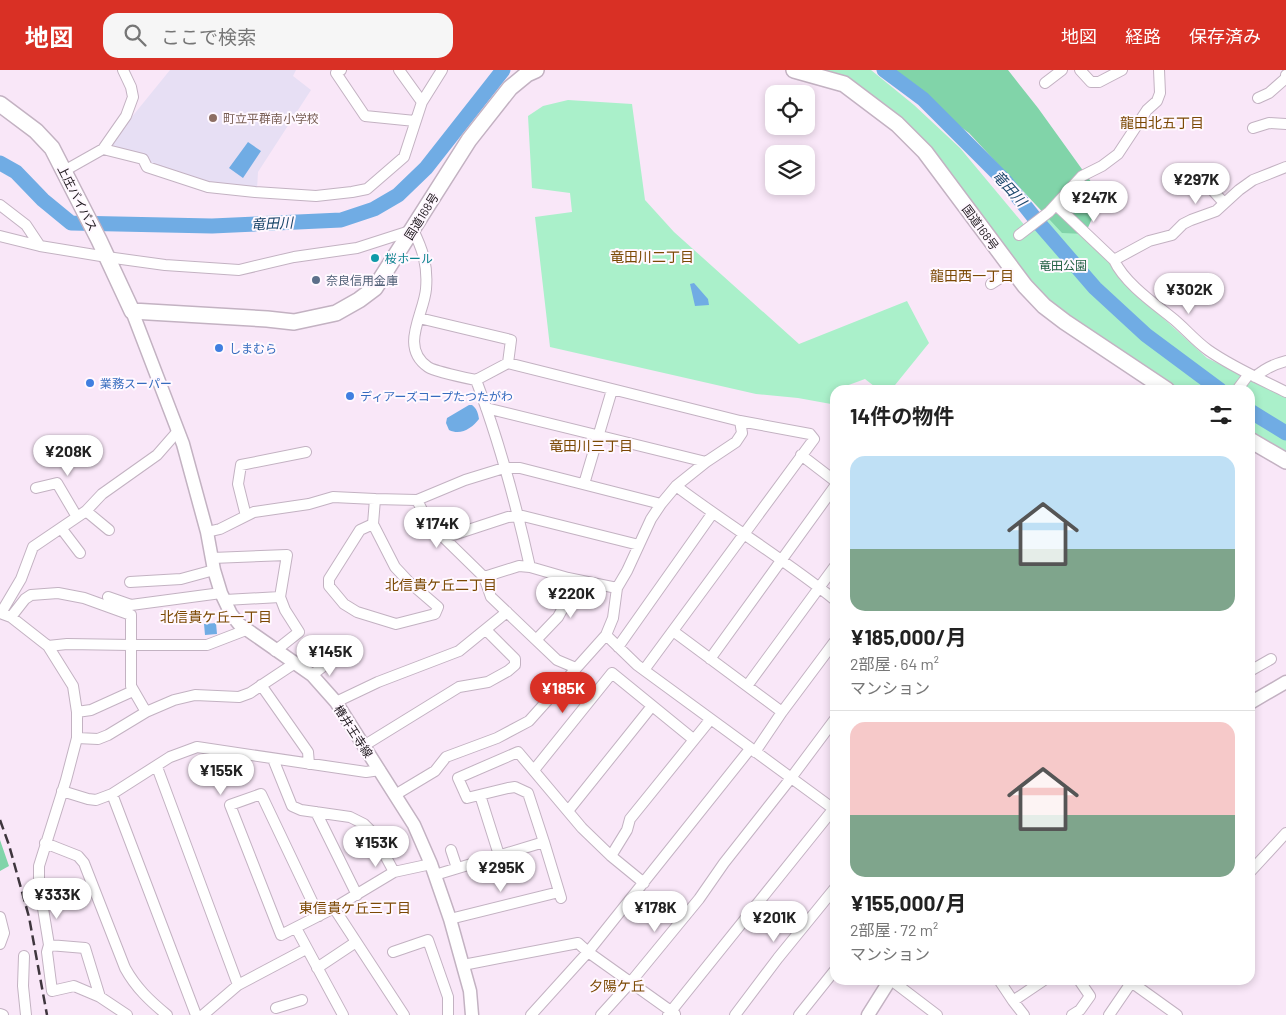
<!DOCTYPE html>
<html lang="ja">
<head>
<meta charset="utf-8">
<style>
  body { margin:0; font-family:Barlow,"Noto Sans JP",sans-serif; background:#f6f6f6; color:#222; height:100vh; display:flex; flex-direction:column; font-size:19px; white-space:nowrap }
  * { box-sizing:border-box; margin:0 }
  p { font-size:16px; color:#767676 }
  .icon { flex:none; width:28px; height:28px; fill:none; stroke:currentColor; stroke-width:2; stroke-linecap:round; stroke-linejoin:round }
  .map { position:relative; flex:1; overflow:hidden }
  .panel { position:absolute; left:830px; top:315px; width:425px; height:600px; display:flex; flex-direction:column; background:#fff; border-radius:15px; box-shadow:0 2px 8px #0003 }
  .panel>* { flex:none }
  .controls { position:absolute; left:765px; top:15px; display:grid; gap:10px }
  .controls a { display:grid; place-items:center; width:50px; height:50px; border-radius:10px; background:#fff; box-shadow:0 2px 8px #0003; font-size:25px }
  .price { position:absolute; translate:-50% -42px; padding:0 11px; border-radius:18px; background:#fff; color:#222; font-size:16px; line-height:32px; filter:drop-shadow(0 1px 2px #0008) }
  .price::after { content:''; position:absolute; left:50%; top:30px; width:15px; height:11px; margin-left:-8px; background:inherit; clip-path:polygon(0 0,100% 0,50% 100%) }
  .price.active { background:#d93025; color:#fff }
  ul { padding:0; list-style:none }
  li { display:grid; align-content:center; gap:10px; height:265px; padding:0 20px }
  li+li { border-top:1px solid #e0e0e0 }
  li span { display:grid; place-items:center; height:155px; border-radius:15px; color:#555 }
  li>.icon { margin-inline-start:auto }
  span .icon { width:90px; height:90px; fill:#fffc; stroke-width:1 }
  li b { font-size:21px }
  h2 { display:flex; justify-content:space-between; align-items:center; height:60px; padding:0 20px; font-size:21px }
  header { display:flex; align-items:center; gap:30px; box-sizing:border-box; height:70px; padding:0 25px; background:#d93025; color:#fff }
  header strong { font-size:24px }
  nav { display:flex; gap:28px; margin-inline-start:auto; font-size:18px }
  .search { width:350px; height:45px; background:#f6f6f6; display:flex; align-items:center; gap:12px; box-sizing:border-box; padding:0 18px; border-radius:15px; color:#767676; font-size:19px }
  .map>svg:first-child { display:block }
  .education { fill:#e7dff4 }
  .green { fill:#aaf0ca }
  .forest { fill:#81d4a9 }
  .water { fill:#70ace4 }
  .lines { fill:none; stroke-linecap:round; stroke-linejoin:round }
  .river { stroke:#70ace4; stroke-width:15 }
  .minor-casing { stroke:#c3b2c2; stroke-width:12 }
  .major-casing { stroke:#c3b2c2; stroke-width:15 }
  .highway-casing { stroke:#c3b2c2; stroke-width:18 }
  .minor { stroke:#fff; stroke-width:10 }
  .major { stroke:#fff; stroke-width:12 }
  .highway { stroke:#fff; stroke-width:15 }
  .rail { stroke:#3f363e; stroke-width:2.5; stroke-dasharray:10 5; stroke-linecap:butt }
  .education-dot { fill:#8d6e63; stroke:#fff8ff; stroke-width:2 }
  .culture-dot { fill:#0f9aa8; stroke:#fff8ff; stroke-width:2 }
  .service-dot { fill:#5c6f8a; stroke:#fff8ff; stroke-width:2 }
  .shop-dot { fill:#3f7fe0; stroke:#fff8ff; stroke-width:2 }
  .labels { text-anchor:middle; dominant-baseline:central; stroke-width:4; stroke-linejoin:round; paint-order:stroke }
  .education-label { font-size:12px; fill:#785e54; stroke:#fff8ff; text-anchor:start }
  .street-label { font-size:12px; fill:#211a20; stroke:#fff8ff }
  .culture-label { font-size:12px; fill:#0d838f; stroke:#fff8ff; text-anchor:start }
  .park-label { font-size:12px; fill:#226043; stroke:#fff8ff }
  .service-label { font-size:12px; fill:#4e5e75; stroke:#fff8ff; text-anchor:start }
  .shop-label { font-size:12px; fill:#366cbe; stroke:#fff8ff; text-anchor:start }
  .neighbourhood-label { font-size:14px; fill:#7c4905; stroke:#fff8ff }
  .water-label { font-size:14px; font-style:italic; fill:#184469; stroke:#fff8ff }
</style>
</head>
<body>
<header>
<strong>地図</strong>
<div class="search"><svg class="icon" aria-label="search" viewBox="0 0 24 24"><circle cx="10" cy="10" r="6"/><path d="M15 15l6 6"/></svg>ここで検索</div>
<nav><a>地図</a><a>経路</a><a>保存済み</a></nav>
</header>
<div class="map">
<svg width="1286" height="945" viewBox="0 0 1286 945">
  <rect width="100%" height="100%" fill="#f9e7f8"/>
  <path class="education" d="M170 0H296L293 6 311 20 258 102 257 119 208 114 151 96 146 86 109 75Z"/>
  <path class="green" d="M827 0H871L914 35 960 78 1031 163 1058 141 1095 173 1114 199 1151 237 1207 288 1286 327V385L1250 364V320H1179L1061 243 1036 222 940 92 826 3Z
    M568 30 632 34 645 130 674 162 799 274 907 231 929 273 891 320H879L865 309 835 320 831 334 798 328 756 324 550 277 535 147 572 142 570 123 532 118 528 46 543 36Z"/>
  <path class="forest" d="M887 0H1008L1038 38 1102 127 1085 164 1062 163 969 63 940 42Z
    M0 770 9 796 0 801Z"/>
  <path class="water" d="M248 72 261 81 243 108 229 98Z
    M694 213 708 229 709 235 695 236 690 214Z
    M469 335H472C477 339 478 343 479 349 472 358 461 366 449 360L446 353 447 348Z
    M216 553 217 564 205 565 204 554Z"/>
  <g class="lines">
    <path class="river" d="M884 0 923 29 1005 111 1037 151 1095 218 1146 265 1220 320
      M0 93 16 102 43 130 71 153 212 156 341 150 374 139 398 125 426 98 503 0
      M1250 341 1286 363"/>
    <defs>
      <path id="minor" d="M341 0 336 3 365 46 415 51
        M399 0 422 32 442 0
        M1080 0 1091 12H1099L1122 0
        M1045 13 1062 0
        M1258 28 1269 23 1286 8V5
        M1253 58 1269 53 1286 54
        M103 79 143 89 147 97 208 117 255 122 316 126 352 122 367 119 404 87 422 32
        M64 101 103 79 126 46 133 27 131 17 123 0
        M1200 109 1206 113 1224 133
        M0 135 26 155 40 176
        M1056 135 1114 190C1124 212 1152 232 1171 247 1184 257 1194 270 1208 280 1232 297 1260 309 1286 322
        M1019 165 1049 142 1082 106 1102 96 1118 84 1147 40 1157 31 1160 23 1159 0
        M0 166 40 176 107 187 165 195 239 200 294 187 357 178 413 160C423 180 428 196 426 219 424 244 399 277 428 297 434 301 466 308 476 310 499 370 516 434 530 497L568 508 617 518
        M1114 190 1149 171 1172 165 1183 154 1191 150 1216 141 1239 120 1253 110 1286 97
        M991 214 1013 200
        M419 248 511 270 508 293
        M1255 307C1264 299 1274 294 1286 291
        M476 310 508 293 740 351 810 364 814 369 644 600
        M1237 320 1249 304
        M486 338 706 392
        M801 385 835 411
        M584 414 612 320
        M676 416C728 455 784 489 835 530
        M36 418 57 413 77 447
        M417 430 426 448 439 463 484 507 491 527 557 590 576 598
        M86 441 109 460
        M246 446 238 414 241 395 306 382
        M373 454 375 429 417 430 465 410 504 398H520L661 434
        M373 454 395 497 409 512 438 537 435 544 396 554 357 542 344 534 329 516V509L360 460Z
        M61 458 80 483
        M207 462 220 459 254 442 309 434 333 427 375 429
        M444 468 508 447 523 446 639 475
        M212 488 287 485 280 527 225 530
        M484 507 519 496 530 497
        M130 512 181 509 214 500
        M108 527 131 535 221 523
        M0 543 11 547 48 576 73 616 77 642V668L66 710 39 796V814L49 875 85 878 100 927 127 945
        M1 543 21 509 33 477 86 441 102 424 157 385 178 361
        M11 547 25 529 31 525 58 523 84 528 131 545V575H207L246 560
        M673 561 782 642
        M606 565 637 595 835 740
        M536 570 558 547 563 538 568 508
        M48 576 67 574 131 575V616L146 642
        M618 577 712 444
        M275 581 299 562 285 540 280 527
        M710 589 835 416
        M1250 601 1271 589
        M312 605 334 588
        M261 615 308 682 309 694
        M747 616 835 496
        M336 632 378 612 459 581 507 542
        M77 642 91 640 133 621
        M77 668 98 669 108 665 146 642 174 630 195 625 239 627 250 623 295 593
        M365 675 459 617 488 612 508 601 515 595V589L486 560
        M755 682 782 642 835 571
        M273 689 292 736 301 740 350 747 364 754 373 763 394 802
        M157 697 238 915
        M534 700 612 603 693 669
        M62 721 88 729 96 730 112 724 170 687 197 677 366 702 380 700
        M112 724 196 945
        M395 725 435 701 446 687 497 668 529 651 606 565 613 548 617 518 627 501 651 449 661 434 676 416 706 392 736 372 742 363 740 351
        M480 725 499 785
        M568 741 652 636
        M316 742 357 825
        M544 772 528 723 515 717 508 718 467 728 458 708 518 682 582 758 611 786 644 813
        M45 773 78 786 84 793 125 898C136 918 150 931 167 945
        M451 780 457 798
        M611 786 627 760 630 749 710 650
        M1250 802 1286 763
        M435 805 544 772 561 828
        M334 838 404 945
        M319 846 261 724 230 735 281 865 334 838 394 802 431 794
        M0 847 4 863 0 874
        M450 849 559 822
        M296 858 343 945
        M49 875 47 882 52 921 74 916 100 927
        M393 882 428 870 448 927V945
        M24 886 23 916 26 945
        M463 895 578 873 588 882 675 944
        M317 898 356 872
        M891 910 937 945
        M999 910 1013 931 1044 910
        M1131 912 1177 945
        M1013 931 1024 945
        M276 938 302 930
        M0 944 3 945
        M203 945 238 915 306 879
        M531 945 588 882 750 679
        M601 945 630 913 699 829 724 793 791 708 835 649
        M668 945 835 737
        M735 945 778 888 835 818
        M799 945 835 900
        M1072 945 1080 940 1090 926 1079 910
        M1109 945 1133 910"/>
      <path id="major" d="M132 241 183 374 207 462 214 500 221 523 231 544 239 554 312 605 336 632 414 755 431 794 450 849 470 921 472 945
        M1250 633 1286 612
        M868 945 890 910"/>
      <path id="highway" d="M794 0 844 14 897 54 925 82 1025 216 1044 236 1065 252 1167 320
        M0 34 36 61 52 78 99 170 132 241 267 249 294 252 336 243 359 230 375 218 469 70 510 18 527 4 536 0
        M1250 370 1286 391"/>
    </defs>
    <use href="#minor" class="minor-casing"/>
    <use href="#major" class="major-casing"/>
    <use href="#highway" class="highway-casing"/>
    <use href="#minor" class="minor"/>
    <use href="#major" class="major"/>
    <use href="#highway" class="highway"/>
    <path class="rail" d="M0 750 9 775 29 847 47 945"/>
  </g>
  <circle class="education-dot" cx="213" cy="48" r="5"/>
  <circle class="culture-dot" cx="375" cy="188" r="5"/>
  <circle class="service-dot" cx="316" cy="210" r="5"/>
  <g class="shop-dot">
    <circle cx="219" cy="278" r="5"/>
    <circle cx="90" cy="313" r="5"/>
    <circle cx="350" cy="326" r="5"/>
  </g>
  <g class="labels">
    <g class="education-label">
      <text x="223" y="48">町立平群南小学校</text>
    </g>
    <g class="street-label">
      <text transform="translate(78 128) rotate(63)">上庄バイパス</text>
      <text transform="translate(421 146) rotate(-58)">国道168号</text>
      <text transform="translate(981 157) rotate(54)">国道168号</text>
      <text transform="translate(354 661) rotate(57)">椿井王寺線</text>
    </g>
    <g class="culture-label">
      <text x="385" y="188">桜ホール</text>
    </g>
    <g class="park-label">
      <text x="1063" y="195">竜田公園</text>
    </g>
    <g class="service-label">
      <text x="326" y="210">奈良信用金庫</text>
    </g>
    <g class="shop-label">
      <text x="229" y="278">しまむら</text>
      <text x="100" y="313">業務スーパー</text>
      <text x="360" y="326">ディアーズコープたつたがわ</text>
    </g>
    <g class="neighbourhood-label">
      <text x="1162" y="52">龍田北五丁目</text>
      <text x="652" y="186">竜田川二丁目</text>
      <text x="972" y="205">龍田西一丁目</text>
      <text x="591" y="375">竜田川三丁目</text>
      <text x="441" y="514">北信貴ケ丘二丁目</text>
      <text x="216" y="546">北信貴ケ丘一丁目</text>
      <text x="355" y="837">東信貴ケ丘三丁目</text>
      <text x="617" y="915">夕陽ケ丘</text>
    </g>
    <g class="water-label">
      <text transform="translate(1010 118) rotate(48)">竜田川</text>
      <text transform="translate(272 153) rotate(-3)">竜田川</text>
    </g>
  </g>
</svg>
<div class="controls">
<a><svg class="icon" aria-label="locate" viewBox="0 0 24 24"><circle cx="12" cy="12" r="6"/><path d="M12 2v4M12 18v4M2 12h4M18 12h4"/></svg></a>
<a><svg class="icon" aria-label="layers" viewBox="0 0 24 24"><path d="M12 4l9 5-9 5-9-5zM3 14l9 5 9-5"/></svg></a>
</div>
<b class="price" style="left:1196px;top:135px">¥297K</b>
<b class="price" style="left:1094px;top:153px">¥247K</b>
<b class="price" style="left:1189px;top:245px">¥302K</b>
<b class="price" style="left:68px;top:407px">¥208K</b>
<b class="price" style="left:437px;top:479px">¥174K</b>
<b class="price" style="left:571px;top:549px">¥220K</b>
<b class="price" style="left:330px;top:607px">¥145K</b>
<b class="price active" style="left:563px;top:644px">¥185K</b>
<b class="price" style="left:221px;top:726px">¥155K</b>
<b class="price" style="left:376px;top:798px">¥153K</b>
<b class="price" style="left:501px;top:823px">¥295K</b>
<b class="price" style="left:57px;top:850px">¥333K</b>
<b class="price" style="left:655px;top:863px">¥178K</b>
<b class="price" style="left:774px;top:873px">¥201K</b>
<section class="panel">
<h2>14件の物件<svg class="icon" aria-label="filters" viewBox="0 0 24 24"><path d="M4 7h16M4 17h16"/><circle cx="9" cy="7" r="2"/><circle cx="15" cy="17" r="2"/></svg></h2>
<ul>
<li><span style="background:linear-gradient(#bfe0f5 60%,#7fa58c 0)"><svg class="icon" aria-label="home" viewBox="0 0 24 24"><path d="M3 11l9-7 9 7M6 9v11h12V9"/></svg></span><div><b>¥185,000/月</b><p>2部屋 · 64 m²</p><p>マンション</p></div></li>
<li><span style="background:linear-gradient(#f6c9c9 60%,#7fa58c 0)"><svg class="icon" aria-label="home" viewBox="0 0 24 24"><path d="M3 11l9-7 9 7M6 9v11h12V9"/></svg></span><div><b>¥155,000/月</b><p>2部屋 · 72 m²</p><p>マンション</p></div></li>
</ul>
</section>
</div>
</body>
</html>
